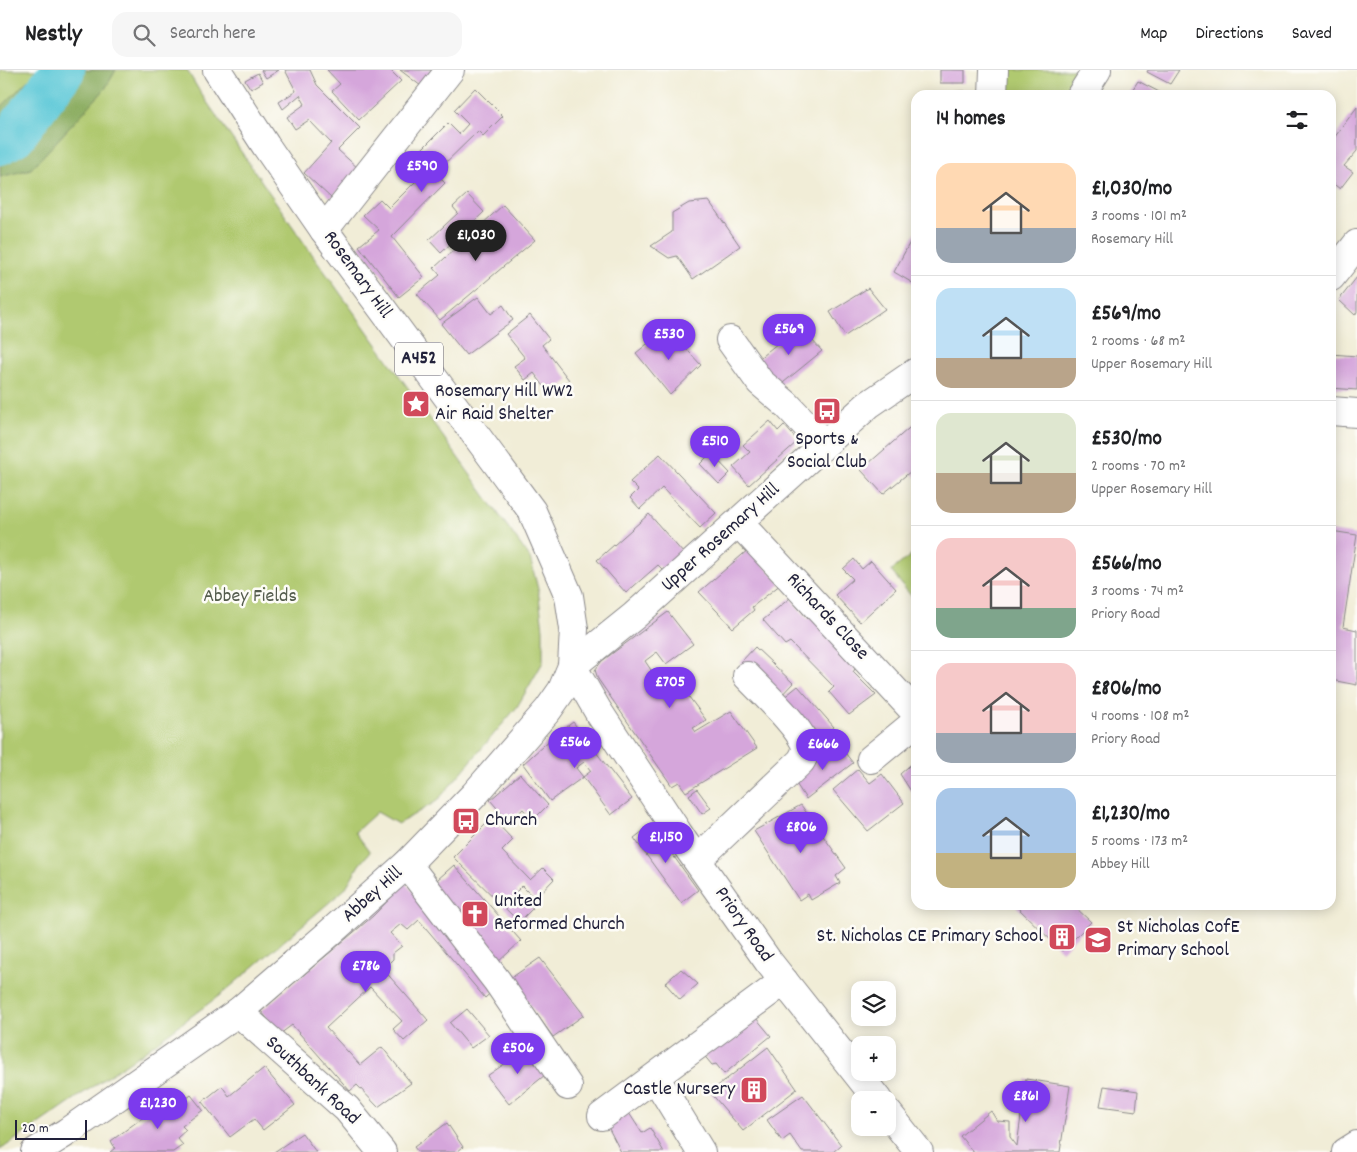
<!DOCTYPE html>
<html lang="en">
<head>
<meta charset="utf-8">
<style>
  body { margin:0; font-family:Dekko,sans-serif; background:#f6f6f6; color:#202124; height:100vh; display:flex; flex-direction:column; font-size:19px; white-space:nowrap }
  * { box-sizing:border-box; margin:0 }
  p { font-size:16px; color:#757577 }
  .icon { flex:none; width:28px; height:28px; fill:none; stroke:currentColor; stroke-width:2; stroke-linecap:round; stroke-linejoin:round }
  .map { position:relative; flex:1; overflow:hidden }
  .drawer { position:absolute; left:911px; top:20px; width:425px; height:820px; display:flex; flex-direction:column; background:#fff; border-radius:15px; box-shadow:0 2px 12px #0003 }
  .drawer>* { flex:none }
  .buttons { position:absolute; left:851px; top:911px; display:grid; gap:10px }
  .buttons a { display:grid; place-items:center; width:45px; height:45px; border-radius:10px; background:#fff; box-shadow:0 2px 12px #0003; font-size:25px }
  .scale { position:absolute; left:15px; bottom:12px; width:72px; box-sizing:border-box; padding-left:5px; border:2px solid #22223b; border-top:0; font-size:14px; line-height:18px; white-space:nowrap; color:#22223b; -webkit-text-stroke:4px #fdfcf7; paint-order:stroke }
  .price { position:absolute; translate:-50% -42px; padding:0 11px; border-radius:18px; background:#7c3aed; color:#fff; font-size:16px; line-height:32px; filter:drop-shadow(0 1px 2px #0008) }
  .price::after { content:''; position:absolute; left:50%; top:30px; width:15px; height:11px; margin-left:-8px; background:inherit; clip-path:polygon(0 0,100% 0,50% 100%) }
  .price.active { background:#222; color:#fff }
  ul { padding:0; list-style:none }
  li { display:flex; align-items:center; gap:15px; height:125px; padding:0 25px }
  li+li { border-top:1px solid #e0e0e0 }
  li span { display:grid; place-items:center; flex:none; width:140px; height:100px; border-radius:15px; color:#555 }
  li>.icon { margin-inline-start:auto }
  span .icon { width:60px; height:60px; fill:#fffc; stroke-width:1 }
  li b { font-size:21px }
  h2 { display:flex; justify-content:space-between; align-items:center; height:60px; padding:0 25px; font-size:21px }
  header { display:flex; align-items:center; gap:30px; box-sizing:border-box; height:70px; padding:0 25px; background:#fff; border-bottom:1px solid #e0e0e0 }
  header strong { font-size:24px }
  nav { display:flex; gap:28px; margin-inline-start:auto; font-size:18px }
  .search { width:350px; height:45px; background:#f6f6f6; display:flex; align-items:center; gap:12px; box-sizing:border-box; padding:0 18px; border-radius:15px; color:#757577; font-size:19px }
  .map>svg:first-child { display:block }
  .green { fill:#b0c96f; stroke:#697655 }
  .forest { fill:#8cad62; stroke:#57684e }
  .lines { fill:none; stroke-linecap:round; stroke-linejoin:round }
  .river { stroke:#5ec9d8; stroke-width:44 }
  .building { fill:#d5a6db }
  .minor-casing { stroke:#8a8889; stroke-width:30 }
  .major-casing { stroke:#8a8889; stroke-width:30 }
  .minor { stroke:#fff; stroke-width:28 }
  .major { stroke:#fff; stroke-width:28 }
  .labels { text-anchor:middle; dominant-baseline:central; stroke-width:5; stroke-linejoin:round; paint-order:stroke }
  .shield { fill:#fdfcf7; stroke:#646373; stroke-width:1 }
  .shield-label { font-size:19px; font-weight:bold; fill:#22223b }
  .street-label { font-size:20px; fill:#22223b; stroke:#fdfcf7 }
  .poi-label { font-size:20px; fill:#22223b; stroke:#fdfcf7; text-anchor:start }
  .park-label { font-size:20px; fill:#545c4d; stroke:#fdfcf7 }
</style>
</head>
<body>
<header>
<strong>Nestly</strong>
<div class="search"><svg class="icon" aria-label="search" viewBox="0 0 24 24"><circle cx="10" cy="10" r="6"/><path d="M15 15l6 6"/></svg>Search here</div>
<nav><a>Map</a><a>Directions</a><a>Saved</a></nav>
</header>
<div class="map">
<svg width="1357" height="1082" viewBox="0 0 1357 1082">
  <rect width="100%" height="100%" fill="#fdfcf7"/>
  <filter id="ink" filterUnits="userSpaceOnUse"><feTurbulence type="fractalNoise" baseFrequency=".02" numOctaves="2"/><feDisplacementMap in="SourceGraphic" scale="10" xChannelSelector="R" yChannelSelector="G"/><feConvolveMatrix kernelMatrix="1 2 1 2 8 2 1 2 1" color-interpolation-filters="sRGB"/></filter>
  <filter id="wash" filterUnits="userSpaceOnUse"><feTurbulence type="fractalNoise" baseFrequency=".0096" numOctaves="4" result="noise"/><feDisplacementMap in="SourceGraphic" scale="20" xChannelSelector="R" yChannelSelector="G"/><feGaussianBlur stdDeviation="1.12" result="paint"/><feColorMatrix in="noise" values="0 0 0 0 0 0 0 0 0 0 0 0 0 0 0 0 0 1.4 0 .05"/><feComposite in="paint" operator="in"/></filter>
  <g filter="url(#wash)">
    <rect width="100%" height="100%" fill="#f1edd7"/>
    <path class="green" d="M0 0H187L200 22 302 170 530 488 538 519 543 559V592L517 637 437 731 398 754 377 742 355 762 370 782 359 795 345 819 224 922 142 983 0 1080Z
      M1001 0H1086L1071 25H1000Z
      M916 481V532L891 501Z"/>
    <path class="forest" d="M38 0H116L105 19 31 99 0 107V38Z"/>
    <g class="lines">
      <path class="river" d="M0 73 14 65 63 0"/>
    </g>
    <g id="blocks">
      <path class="building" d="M261 0H279L266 8Z
        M285 0H310L317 15 360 58 338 80 359 99 331 128 304 103 331 73 309 50 295 59 287 47 305 34 300 25 283 39 279 32 296 21Z
        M327 0H390L401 11 359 50 332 21 340 14Z
        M400 0H433L421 16Z
        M940 0H965V13H940Z
        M1148 0H1179L1170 14 1147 2Z
        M258 3 263 12 251 19 245 10Z
        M1138 11 1165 25H1129Z
        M475 18 503 46 483 66 478 61 435 103 445 113 392 167 424 207 399 227 359 176 379 160 363 145 380 129 389 138 417 110 404 97 448 53 459 64 468 54 454 40Z
        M965 21V25H941L942 22Z
        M1357 37V81L1344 96 1353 102 1340 119 1331 112V72Z
        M467 124 484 142 441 183 429 170 458 143 453 137Z
        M709 131 740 176 693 209 677 186 669 188 651 176 672 162V143L689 133Z
        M503 135 535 170 440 250 417 224 440 205 434 198Z
        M916 161V215L894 202Z
        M1357 207V242L1355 245 1339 230Z
        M868 218 885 239 845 266 830 242Z
        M478 227 491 244 503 235 513 250 466 285 441 254Z
        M530 245 549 269 542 275 569 310 550 324 534 303 525 310 514 296 525 288 506 264Z
        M799 256 822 281 778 317 757 290Z
        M667 258 701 295 670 325 636 283Z
        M1331 284 1357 286V320L1331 318Z
        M770 351 778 361 784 355 798 371 749 415 733 397 750 382 743 375Z
        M916 352V408L911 401 883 424 861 400Z
        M711 383 730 403 719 414 700 394Z
        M660 384 716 443 700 458 662 418 640 439 630 428 638 420 630 412Z
        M649 444 684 484 664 501 658 495 626 523 597 490Z
        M1331 461 1357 465 1343 557 1357 560V615L1331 610Z
        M749 479 781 514 752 537 754 540 733 558 699 522Z
        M854 489 862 499 871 491 896 519 860 552 835 525 853 509 843 499Z
        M790 528 808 549 813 546 857 596 853 602 876 625 849 645 829 622 834 617 790 572 785 575 763 550Z
        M668 542 693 574 666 594 657 582 645 591 657 609 669 600 706 650 693 658 696 662 731 641 757 678 686 722 679 712 672 716 598 609 595 600 602 591Z
        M755 577 793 613 778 629 740 593Z
        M798 616 834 657 818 671 782 629Z
        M573 652 632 729 611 745 583 707 591 701 584 692 576 698 583 707 550 731 523 694 553 667Z
        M838 674 853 693 806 729 793 709Z
        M916 690V729L900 704Z
        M858 699 870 713 882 704 904 733 868 761 833 720Z
        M520 704 548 735 533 750 523 739 509 752 490 730Z
        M697 719 711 738 702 744 689 725Z
        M801 735 846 798 836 806 840 813 811 830 808 824 799 830 754 761Z
        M492 748 513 770 502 781 530 810 543 798 554 809 535 829 522 816 516 822 533 838 519 852 453 787Z
        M651 755 698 820 681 833 634 768Z
        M454 795 521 871 497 893 429 817Z
        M405 813 498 916 485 928 419 850 408 860 401 854 390 863 402 876 393 883V889L383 899 428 950 404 971 393 959 402 951 370 917 326 958 360 995 382 977 411 1013 378 1037 357 1015 350 1021 292 955 280 964 261 941 373 846Z
        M1015 835H1073L1091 852 1062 881Z
        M540 888 584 945 553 967 511 908Z
        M681 899 698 914 680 930 665 913Z
        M467 939 489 965 471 978 450 953Z
        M756 948 771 966 724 1004 716 994 712 995 702 983Z
        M529 977 550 1001 509 1034 487 1006Z
        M768 977 797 1019 743 1061 710 1022Z
        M264 998 295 1035 263 1060 254 1049 230 1067 202 1032 222 1016 229 1026Z
        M1026 1009 1070 1016 1060 1082H973L960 1066 991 1041 997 1051 1010 1052V1067L1017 1076Z
        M1104 1016 1138 1021 1136 1041 1100 1036Z
        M191 1025 203 1040 182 1056 186 1060 177 1068 183 1075 173 1082H110L115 1078 111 1071 154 1039 161 1048Z
        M803 1025 841 1075 833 1082H802L790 1065 782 1071 767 1050Z
        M629 1043 642 1063 650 1058 664 1082H621L607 1055Z
        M447 1053 463 1077 457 1082H418L414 1077Z
        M302 1063 316 1082H274Z"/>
    </g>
  </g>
  <g filter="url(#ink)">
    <use href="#blocks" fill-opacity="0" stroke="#8a8889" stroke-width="1"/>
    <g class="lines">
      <defs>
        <path id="minor" d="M993 25 994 0
          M1081 25 1097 0
          M324 160 450 0
          M1331 207 1357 174
          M730 270 760 312 787 335 824 374
          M1331 341 1357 343
          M738 452 916 643
          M572 596 634 546 868 335 916 302
          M871 689 916 652
          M697 790 801 691C803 687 807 682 806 677 801 657 762 622 747 606
          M407 794 497 911 568 1016
          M238 942 347 1039 382 1082
          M655 1007 701 1082
          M602 1046 784 911
          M1346 1082 1357 1075"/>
        <path id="major" d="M572 596 598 641 684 772 768 891 878 1030
          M888 1043 919 1082
          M35 1082 67 1062 238 942 324 868 407 794 474 725 548 640 562 620 572 596 574 559 569 526 532 441 324 160 266 76 217 0"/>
      </defs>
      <use href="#minor" class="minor-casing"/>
      <use href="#major" class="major-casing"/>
      <use href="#minor" class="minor"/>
      <use href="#major" class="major"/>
    </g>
  </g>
  <defs>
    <symbol id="sight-square" viewBox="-11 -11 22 22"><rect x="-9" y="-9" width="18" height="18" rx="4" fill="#d1495b" stroke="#fdfcf7"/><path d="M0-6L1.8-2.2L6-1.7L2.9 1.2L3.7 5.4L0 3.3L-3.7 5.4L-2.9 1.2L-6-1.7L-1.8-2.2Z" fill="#fff"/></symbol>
    <symbol id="bus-square" viewBox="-11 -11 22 22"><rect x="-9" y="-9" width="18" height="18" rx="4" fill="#d1495b" stroke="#fdfcf7"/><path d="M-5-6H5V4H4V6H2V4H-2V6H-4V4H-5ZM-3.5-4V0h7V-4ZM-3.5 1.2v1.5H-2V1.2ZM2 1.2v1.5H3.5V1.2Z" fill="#fff"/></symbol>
    <symbol id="church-square" viewBox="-11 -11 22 22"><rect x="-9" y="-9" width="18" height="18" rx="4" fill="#d1495b" stroke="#fdfcf7"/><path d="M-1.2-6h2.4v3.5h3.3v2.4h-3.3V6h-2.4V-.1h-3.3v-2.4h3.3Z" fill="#fff"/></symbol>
    <symbol id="building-square" viewBox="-11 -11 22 22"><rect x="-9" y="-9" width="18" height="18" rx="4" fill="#d1495b" stroke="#fdfcf7"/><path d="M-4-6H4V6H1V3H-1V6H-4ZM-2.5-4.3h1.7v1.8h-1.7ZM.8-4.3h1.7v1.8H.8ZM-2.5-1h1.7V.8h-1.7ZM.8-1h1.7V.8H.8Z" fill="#fff"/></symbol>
    <symbol id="school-square" viewBox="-11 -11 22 22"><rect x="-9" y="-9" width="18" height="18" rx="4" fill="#d1495b" stroke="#fdfcf7"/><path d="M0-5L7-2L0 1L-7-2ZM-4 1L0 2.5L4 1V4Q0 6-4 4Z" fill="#fff"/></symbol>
  </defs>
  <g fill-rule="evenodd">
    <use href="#sight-square" x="400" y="318" width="32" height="32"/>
    <use href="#bus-square" x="811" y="325" width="32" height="32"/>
    <use href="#bus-square" x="450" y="735" width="32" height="32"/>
    <use href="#church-square" x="459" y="828" width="32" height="32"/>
    <use href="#building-square" x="1046" y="851" width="32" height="32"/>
    <use href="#school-square" x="1082" y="854" width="32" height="32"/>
    <use href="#building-square" x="738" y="1004" width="32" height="32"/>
  </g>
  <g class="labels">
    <rect class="shield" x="395" y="272.5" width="48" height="33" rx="4"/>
    <g class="shield-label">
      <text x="419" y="289">A452</text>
    </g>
    <g class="street-label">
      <text transform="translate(357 205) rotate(54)">Rosemary Hill</text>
      <text transform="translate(721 468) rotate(-42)">Upper Rosemary Hill</text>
      <text transform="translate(827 547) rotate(47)">Richards Close</text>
      <text transform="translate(373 825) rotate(-42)">Abbey Hill</text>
      <text transform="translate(743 855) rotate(55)">Priory Road</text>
      <text transform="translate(312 1011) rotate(43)">Southbank Road</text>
    </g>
    <g class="poi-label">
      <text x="435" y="322">Rosemary Hill WW2<tspan x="435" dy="23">Air Raid Shelter</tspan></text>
      <text x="827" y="370" text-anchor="middle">Sports &amp;<tspan x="827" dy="23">Social Club</tspan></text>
      <text x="485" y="751">Church</text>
      <text x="494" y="832">United<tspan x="494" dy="23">Reformed Church</tspan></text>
      <text x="1117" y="858">St Nicholas CofE<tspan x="1117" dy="23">Primary School</tspan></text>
      <text x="1043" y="867" text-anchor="end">St. Nicholas CE Primary School</text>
      <text x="735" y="1020" text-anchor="end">Castle Nursery</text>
    </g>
    <g class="park-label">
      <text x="250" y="527">Abbey Fields</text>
    </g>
  </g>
</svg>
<div class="buttons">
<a><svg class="icon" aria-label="layers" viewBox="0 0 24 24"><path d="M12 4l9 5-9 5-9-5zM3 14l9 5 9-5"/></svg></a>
<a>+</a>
<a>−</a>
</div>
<div class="scale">20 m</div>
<b class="price" style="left:422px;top:123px">£590</b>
<b class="price active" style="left:476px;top:192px">£1,030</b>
<b class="price" style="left:789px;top:286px">£569</b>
<b class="price" style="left:669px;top:291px">£530</b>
<b class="price" style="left:715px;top:398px">£510</b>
<b class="price" style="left:670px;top:639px">£705</b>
<b class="price" style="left:575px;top:699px">£566</b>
<b class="price" style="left:823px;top:701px">£666</b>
<b class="price" style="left:801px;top:784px">£806</b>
<b class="price" style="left:666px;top:794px">£1,150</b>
<b class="price" style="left:366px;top:923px">£786</b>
<b class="price" style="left:518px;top:1005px">£506</b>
<b class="price" style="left:1026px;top:1053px">£861</b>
<b class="price" style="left:158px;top:1060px">£1,230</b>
<section class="drawer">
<h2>14 homes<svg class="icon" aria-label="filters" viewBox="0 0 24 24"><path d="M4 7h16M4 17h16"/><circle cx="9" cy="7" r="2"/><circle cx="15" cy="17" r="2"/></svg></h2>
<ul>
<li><span style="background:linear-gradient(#ffd9b3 65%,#9aa5b1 0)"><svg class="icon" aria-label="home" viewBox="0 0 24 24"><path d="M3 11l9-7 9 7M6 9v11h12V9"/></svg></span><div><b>£1,030/mo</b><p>3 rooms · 101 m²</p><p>Rosemary Hill</p></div></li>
<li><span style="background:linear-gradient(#bfe0f5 70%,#b9a48a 0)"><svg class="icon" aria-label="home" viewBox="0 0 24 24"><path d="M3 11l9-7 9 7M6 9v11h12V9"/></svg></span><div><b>£569/mo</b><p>2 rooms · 68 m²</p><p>Upper Rosemary Hill</p></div></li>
<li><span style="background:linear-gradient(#dfe7d0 60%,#b9a48a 0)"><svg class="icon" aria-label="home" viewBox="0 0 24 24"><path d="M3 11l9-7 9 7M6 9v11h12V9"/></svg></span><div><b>£530/mo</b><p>2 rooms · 70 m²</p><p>Upper Rosemary Hill</p></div></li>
<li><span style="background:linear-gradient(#f6c9c9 70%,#7fa58c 0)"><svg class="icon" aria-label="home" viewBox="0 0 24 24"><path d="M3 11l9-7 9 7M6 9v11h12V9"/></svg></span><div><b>£566/mo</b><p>3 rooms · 74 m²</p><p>Priory Road</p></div></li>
<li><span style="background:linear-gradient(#f6c9c9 70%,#9aa5b1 0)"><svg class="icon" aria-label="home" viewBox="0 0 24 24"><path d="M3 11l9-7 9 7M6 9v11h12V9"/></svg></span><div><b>£806/mo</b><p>4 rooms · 108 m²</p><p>Priory Road</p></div></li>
<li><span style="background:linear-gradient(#a9c7e8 65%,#c2b280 0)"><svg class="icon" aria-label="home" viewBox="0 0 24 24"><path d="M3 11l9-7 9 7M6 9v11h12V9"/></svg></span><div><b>£1,230/mo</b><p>5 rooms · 173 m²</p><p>Abbey Hill</p></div></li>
</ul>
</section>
</div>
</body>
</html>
